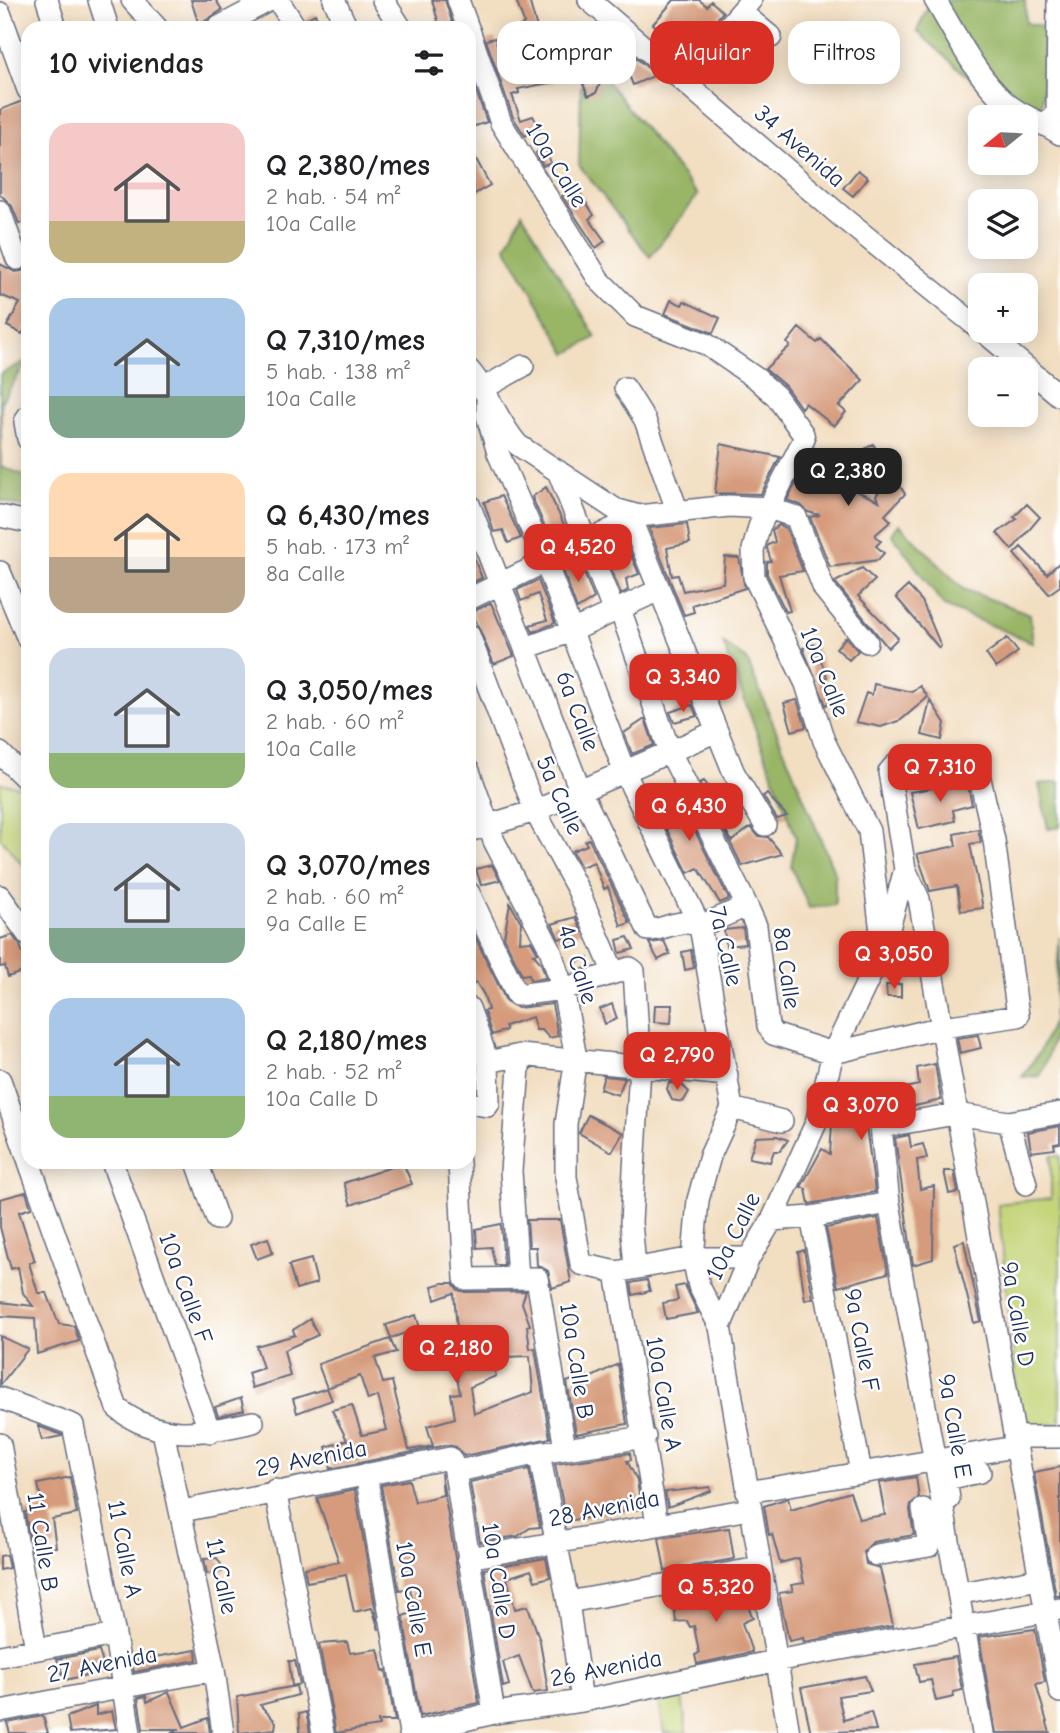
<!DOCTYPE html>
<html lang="es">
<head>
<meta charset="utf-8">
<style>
  body { margin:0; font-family:"Comic Neue",sans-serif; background:#f2f2f2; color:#202124; height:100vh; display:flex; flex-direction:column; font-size:26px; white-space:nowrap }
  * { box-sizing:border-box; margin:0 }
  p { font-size:23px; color:#757577 }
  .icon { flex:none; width:38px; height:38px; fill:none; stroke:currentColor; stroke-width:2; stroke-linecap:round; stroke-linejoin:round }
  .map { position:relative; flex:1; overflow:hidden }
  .details { position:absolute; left:21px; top:21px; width:455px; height:1148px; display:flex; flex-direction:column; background:#fff; border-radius:21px; box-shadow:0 4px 18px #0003 }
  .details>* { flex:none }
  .hud { position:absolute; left:497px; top:21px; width:457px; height:63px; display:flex; gap:14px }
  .needle { width:46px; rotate:252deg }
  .buttons { position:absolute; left:968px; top:105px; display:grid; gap:14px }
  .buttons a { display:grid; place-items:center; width:70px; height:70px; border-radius:14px; background:#fff; box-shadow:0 4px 18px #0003; font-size:35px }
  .price { position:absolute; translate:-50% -60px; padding:0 16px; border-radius:14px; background:#d93025; color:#fff; font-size:23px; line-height:46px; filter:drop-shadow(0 2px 4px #0008) }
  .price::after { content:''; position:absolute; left:50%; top:42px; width:21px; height:16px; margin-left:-10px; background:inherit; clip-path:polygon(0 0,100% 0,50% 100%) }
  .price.selected { background:#222; color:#fff }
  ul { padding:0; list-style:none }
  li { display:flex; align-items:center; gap:21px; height:175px; padding:0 28px }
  li span { display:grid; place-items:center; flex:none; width:196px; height:140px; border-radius:21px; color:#555 }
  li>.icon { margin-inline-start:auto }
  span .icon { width:84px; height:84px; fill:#fffc; stroke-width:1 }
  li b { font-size:30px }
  h2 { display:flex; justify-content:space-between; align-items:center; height:84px; padding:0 28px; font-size:30px }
  .pill { padding:0 24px; border-radius:21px; background:#fff; box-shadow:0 4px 18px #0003; font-size:24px; line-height:63px }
  .pill.selected { background:#d93025; color:#fff }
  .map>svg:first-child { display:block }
  .green { fill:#c2d375; stroke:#6e816a; stroke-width:2 }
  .forest { fill:#99b566; stroke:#5a7262; stroke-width:2 }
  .building { fill:#d69b7c; fill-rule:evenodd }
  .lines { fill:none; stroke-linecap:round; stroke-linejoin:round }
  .minor-casing { stroke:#666c81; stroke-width:24 }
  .minor { stroke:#fff; stroke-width:21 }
  .labels { text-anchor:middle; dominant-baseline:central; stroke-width:5; stroke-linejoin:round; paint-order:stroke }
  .street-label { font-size:24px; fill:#1b2f5e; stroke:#fff }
</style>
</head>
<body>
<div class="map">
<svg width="1060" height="1733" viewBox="0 0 1060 1733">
  <rect width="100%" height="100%" fill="#fff"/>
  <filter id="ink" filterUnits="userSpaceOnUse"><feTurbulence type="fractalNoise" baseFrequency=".0143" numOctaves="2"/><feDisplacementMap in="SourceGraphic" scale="14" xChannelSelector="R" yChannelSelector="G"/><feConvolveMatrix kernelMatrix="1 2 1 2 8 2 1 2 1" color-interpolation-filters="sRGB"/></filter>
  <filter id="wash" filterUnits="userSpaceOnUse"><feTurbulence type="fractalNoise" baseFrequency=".00686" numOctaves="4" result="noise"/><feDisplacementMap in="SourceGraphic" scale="28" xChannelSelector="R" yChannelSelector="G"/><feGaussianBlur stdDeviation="1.57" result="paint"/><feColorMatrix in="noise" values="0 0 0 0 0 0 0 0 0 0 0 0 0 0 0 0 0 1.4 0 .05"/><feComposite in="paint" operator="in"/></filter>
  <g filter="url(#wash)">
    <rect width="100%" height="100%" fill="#f2dec1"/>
    <path class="green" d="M0 783 28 788V871L0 838Z
      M1051 1156H1060V1424L1020 1425 998 1204 1051 1198Z
      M681 1690 687 1733H664L658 1695Z"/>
    <path class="forest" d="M931 0H1025L1026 23 1046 27 1042 105 1027 131 1026 117H1012L917 31Z
      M605 79 698 195 650 257 579 165 581 85Z
      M522 213 596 337 567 354 506 247Z
      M28 360 1 402V466L28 477V509L0 500V374Z
      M899 524 963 589 1030 614 1033 643 944 606 892 534Z
      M723 643 747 660 835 874V905L809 908 791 867 796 837Z
      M1060 782V827L1048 829 1039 784Z
      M1060 937C1060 981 1060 1042 1039 1076L1022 1077 1040 1051 1053 1021Z"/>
    <g id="blocks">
      <path class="building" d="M191 0H216L222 10 199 25Z
        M432 0H445L454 28H440Z
        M516 0H529L542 45 546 44 554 82 518 89 519 93 512 95 521 120 533 116 540 128 525 136 513 117 486 40 495 38 506 74 524 49 515 32 524 23Z
        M674 0H699L707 6 711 1 723 12 686 55 653 24Z
        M315 14 321 28H309L306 19Z
        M634 56 656 75 633 85 626 68Z
        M603 76 596 93 588 96 583 84Z
        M475 88 487 122 469 128V90Z
        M22 101 28 103V220L19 224 12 206 0 194V110Z
        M469 146 490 185 469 197Z
        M545 148 551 163 543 166 536 153Z
        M858 170 868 178 853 196 843 188Z
        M576 187 594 215 589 219 605 241 596 248 562 196Z
        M0 264 15 272 28 270V323L22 334 7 326 20 303 0 295Z
        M671 300 682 305 684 301 720 318 713 333 665 314Z
        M799 328 817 343 821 339 863 380 839 406 846 412 834 426 805 403 801 408 785 386 765 369 790 346 787 343Z
        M721 444 780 457 761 494 715 493Z
        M873 444 905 494 885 515 891 521 875 535 881 541 876 546 884 553 878 560 830 567 810 517 820 515 808 512 801 505 787 500 814 448 823 454 818 462 835 471 831 480 879 501 876 496 878 493 852 457Z
        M546 487 569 535 552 544 532 497Z
        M501 496 521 538 508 543 503 530 494 532 484 502Z
        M1027 504 1040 517 1012 550 997 533 1017 519 1014 517Z
        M687 524 690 543 667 548 672 576 678 575 683 591 723 583 725 557 739 558 745 588 692 605 694 612 684 615 649 528Z
        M779 525 786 528 803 571 779 575 790 611 786 612 767 574V562L771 561 767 548 768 545 775 542 772 530Z
        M624 538 639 574 626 579 628 590 621 594 603 548Z
        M469 546 482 578 469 584Z
        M1021 547 1047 574 1060 562V586L1049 594 1014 554Z
        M579 560 594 598 577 609 562 568Z
        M862 568 875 580 858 596 898 638 888 648 835 582Z
        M538 580 555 623 533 632 530 625 547 620 538 594 521 601 517 590Z
        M908 586 922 601 941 646 939 648 896 597Z
        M491 603 514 656 494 664 472 612Z
        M846 637 858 651 849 660 836 648Z
        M1007 638 1018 652 996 668 986 654Z
        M815 644 827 677 824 680 831 703 826 705 803 648Z
        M674 661 681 677 660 684 654 667Z
        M874 684 912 692 920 686 928 697 901 720 881 727 856 722 866 693 872 695Z
        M797 700 806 727 792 731 784 703Z
        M930 700 945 723 942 740 922 735Z
        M692 705 697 716 674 722 670 712Z
        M645 719 654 745 632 754 624 733Z
        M704 781 723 805 715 812 700 783Z
        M967 782 972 805 953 810 955 821 919 829 910 792Z
        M676 793 729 899 720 903 698 868 688 873 654 803Z
        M767 794 787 816 777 819 763 796Z
        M718 818 732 841 751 827 758 836 768 837 782 854 742 866Z
        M978 829 981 842 970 844 983 908 961 911 957 886 930 891 917 854 956 846 954 834Z
        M589 839 630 923 621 926 608 887 604 889 594 862 581 867 572 851 587 845 585 841Z
        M492 865 500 880 481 885 476 869Z
        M510 903 521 922 520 942 531 941 538 953 533 954 541 963 546 978 530 980 529 974 522 975 504 937Z
        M576 917 582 932 559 939 552 924Z
        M469 924 506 1001 518 1008 552 1004 558 1036 549 1038 542 1030H536L532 1017 505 1026 506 1030 492 1035 484 1011 488 1010 484 995 476 982 469 985Z
        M743 928 745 944 726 946 724 930Z
        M12 935 20 945 28 970 8 977 5 966 0 967V939Z
        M628 937 634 949 620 953 617 940Z
        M664 941 670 954 658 960 649 943Z
        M691 950 694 968 685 970 682 952Z
        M588 958 591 967 578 971 575 963Z
        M901 984V997H887L886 985Z
        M612 1004 617 1019 605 1024 600 1009Z
        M655 1005H672L671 1023 654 1022Z
        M978 1035 981 1048 960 1053 957 1038Z
        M935 1064 941 1100 889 1112V1109L863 1104 875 1192 809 1204 806 1189 801 1187 822 1149 830 1154 833 1110 878 1094 919 1085 917 1068Z
        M604 1076 625 1078 618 1095 600 1089Z
        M669 1083 681 1084 689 1092 683 1102 672 1100 667 1089Z
        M588 1115 623 1133 612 1152 579 1133Z
        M1060 1126V1143L1054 1144 1055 1149 1031 1152 1028 1132Z
        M909 1135 911 1147 923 1144 927 1158 917 1160 920 1189 934 1186 933 1259 913 1265 895 1138Z
        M777 1136 788 1140 780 1151H774L770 1162 749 1158 756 1137Z
        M403 1163 412 1184 351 1205 344 1183Z
        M944 1171H954L958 1192 949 1194Z
        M26 1192 31 1208 19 1212 35 1261 29 1263 38 1293H47L59 1324 74 1326 79 1341 37 1354 35 1318 0 1316V1302L33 1306 23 1293 18 1267 11 1269 0 1227V1199Z
        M878 1218 888 1273 838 1287 826 1228Z
        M527 1220H560L571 1282 552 1288 548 1271 537 1265 536 1247H529Z
        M501 1224 504 1265H495L491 1247 477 1248 476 1229Z
        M268 1238 273 1253 257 1259 251 1244Z
        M964 1241 981 1321 974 1323 954 1244Z
        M804 1250 813 1298 805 1300 798 1252Z
        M311 1259 317 1283 296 1289 289 1265Z
        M647 1280 650 1291 633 1295 631 1283Z
        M443 1283H453L458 1290 465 1292 526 1291 522 1303 530 1325 527 1326 530 1349 535 1348 550 1438 464 1456 456 1447 447 1445 329 1469 331 1468 326 1447 347 1440 332 1410 352 1405 362 1435 387 1430 378 1396 368 1400 360 1376 327 1388 318 1364 390 1339 396 1352 375 1358 383 1383 392 1381 409 1450 433 1446 427 1426 455 1418 451 1394 460 1393 453 1355V1342H458L454 1293 435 1300 432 1286ZM530 1356 533 1392 474 1414 470 1387 496 1376 493 1365 505 1363 504 1357Z
        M685 1285 698 1313 666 1319 663 1303 678 1300 675 1287Z
        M416 1315 420 1328 391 1338 386 1325Z
        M310 1319 318 1335 284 1350 290 1376 252 1388 248 1373 263 1368 256 1346 295 1335 293 1330Z
        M0 1336 28 1349 0 1385Z
        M618 1364 627 1424 576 1434 567 1382 586 1375 588 1379Z
        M327 1388 332 1400 297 1413 293 1399Z
        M241 1398 244 1410 218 1416 215 1407Z
        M38 1426 62 1435V1436L42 1440Z
        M630 1453 631 1460 627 1461 637 1480 641 1509 566 1521 555 1464Z
        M1060 1467V1596H1056L1034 1472Z
        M529 1469 540 1527 530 1528 518 1536 480 1542 470 1482Z
        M441 1473 479 1703 420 1716 403 1616 415 1612 410 1588 399 1590 381 1485 409 1480 415 1502 443 1495Z
        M70 1477 77 1514 52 1519 56 1547 32 1551 25 1512 43 1509 38 1484Z
        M916 1477 919 1497 911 1504 910 1510 914 1535 873 1542 864 1551 866 1564 880 1568 893 1626 804 1642 803 1638 789 1641 779 1593 793 1591 791 1585 804 1583 799 1558 780 1563 772 1534 769 1535 764 1506 788 1498 791 1510 850 1492 859 1519 885 1515 879 1483Z
        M710 1487 711 1491 668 1507 665 1492Z
        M355 1490 379 1630 372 1608 354 1612 346 1575 307 1582 304 1568 339 1562 317 1498Z
        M729 1528 734 1559 665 1571 659 1538Z
        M6 1555 9 1568 0 1570V1556Z
        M217 1558 225 1571 207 1574 204 1559Z
        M546 1558 550 1577 535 1581 531 1570 507 1578 515 1609 528 1606 540 1641 548 1691 533 1693 519 1656 503 1662 509 1685 503 1687 484 1569Z
        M704 1591 706 1597 742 1592 753 1618 742 1623 752 1652 697 1664 695 1655 699 1653 694 1626 690 1627 687 1621 676 1622 673 1597Z
        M1035 1629 1045 1682 1036 1684 1050 1733H996L979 1637Z
        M347 1642 350 1653 378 1649 383 1671 386 1670 395 1721H378L379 1726 336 1733 319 1644Z
        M196 1650 197 1660 134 1672 132 1661Z
        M99 1651 105 1671 65 1680 57 1659Z
        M956 1657 962 1690 953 1692 954 1697 936 1701 931 1680 919 1682 915 1664Z
        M289 1661H295L300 1684 292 1686Z
        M865 1676 871 1691 838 1696 844 1720 871 1712 876 1730 811 1733 801 1688Z
        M296 1686 298 1695 260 1705 276 1722 275 1729 239 1733 237 1697Z
        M169 1692 184 1727 208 1718 210 1733H171L180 1729H143L138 1698 146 1696 147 1702Z
        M96 1706V1715L112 1711 116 1729 70 1733 67 1717Z
        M306 1712 310 1733H300L299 1714Z
        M43 1716 48 1733H10L7 1723Z"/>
    </g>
  </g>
  <g filter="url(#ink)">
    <use href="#blocks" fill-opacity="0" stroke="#666c81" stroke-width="2"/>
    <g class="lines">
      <defs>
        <path id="minor" d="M47 0 56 28
          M99 0 108 28
          M132 0 157 28
          M278 0 296 28
          M334 0 347 28
          M383 0 401 28
          M458 0 468 28
          M589 0 843 218 980 329
          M935 0C956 34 975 75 1005 102 1022 118 1042 121 1060 134
          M741 12 771 37
          M0 13 28 90
          M217 28 270 0
          M469 30 501 123 599 280 635 316 706 344 757 379 776 396 803 434 804 439 759 527 753 550 754 577 806 684 824 741 869 831 883 949 833 1053 816 1123 772 1220 749 1258 720 1327 789 1733
          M682 80 751 0
          M1048 124 1057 111 1058 0
          M0 211 17 259
          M983 331 1060 396
          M469 370C489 393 498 422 518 445L615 509 639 516 729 506 769 508 796 517 824 589 867 642
          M484 388 523 366
          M625 388 645 420 677 510
          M487 393V416L498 453 545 560 625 773 700 926 732 1108 710 1156 698 1200 693 1258 699 1286 720 1327
          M28 416 25 422 28 439
          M558 471 614 612
          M469 504 580 790 648 930C668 930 676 917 700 926L747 906 756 926 768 1026 773 1034 833 1053 943 1027 1018 1016 994 840 977 766 970 758 894 766 889 772 905 869 885 943
          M0 516 28 522
          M634 527 734 773 765 825
          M0 572 28 639
          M469 599 639 516
          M620 609 670 752 747 906
          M469 635 535 811 578 890 613 971
          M526 648 572 631 659 590
          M0 753 27 780
          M469 771 494 841 550 949 563 989 576 1058 566 1124V1177L581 1264 616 1272 693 1258H749
          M469 831 535 811 717 731
          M905 869 919 899 1060 1692
          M469 893 517 995 563 989 630 968 634 971 640 1067 631 1222 635 1267
          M0 896 28 935
          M469 1008 488 1062 489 1103 487 1106 469 1103
          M488 1062 520 1055 727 1075
          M0 1080 28 1159
          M732 1108 782 1121
          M1009 1122 1026 1184
          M29 1162 117 1408C158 1442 205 1433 253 1422
          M112 1162 210 1432
          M197 1162 217 1219
          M459 1162 465 1279 537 1278 565 1449
          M811 1217 861 1472
          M772 1220 811 1217 889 1203
          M616 1272 657 1524
          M518 1278 511 1171 520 1055
          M0 1398 73 1425 115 1635 130 1733
          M163 1431 214 1670 223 1733
          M1014 1437H1060
          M0 1444 36 1649
          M539 1453 568 1602 582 1701
          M454 1472 539 1453 645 1437
          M366 1474 410 1733
          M275 1490 323 1733
          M747 1492 1015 1447
          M949 1499 946 1479 980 1472
          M182 1511 450 1458 454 1466 494 1713
          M876 1555 929 1546 923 1509
          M468 1558 750 1509
          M967 1592 1039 1579
          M568 1602 759 1568
          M0 1656 115 1635
          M0 1711 214 1670
          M410 1733 494 1713 582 1701 775 1661 1060 1609
          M983 1733 889 1203 881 1127 955 1114 1009 1122 1060 1113"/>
      </defs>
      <use href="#minor" class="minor-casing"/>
      <use href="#minor" class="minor"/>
    </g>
  </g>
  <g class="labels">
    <g class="street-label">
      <text transform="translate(800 146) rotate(41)">34 Avenida</text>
      <text transform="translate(557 165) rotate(58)">10a Calle</text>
      <text transform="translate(825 672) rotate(68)">10a Calle</text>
      <text transform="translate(578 711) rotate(69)">6a Calle</text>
      <text transform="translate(560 795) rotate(66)">5a Calle</text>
      <text transform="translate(726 946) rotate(77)">7a Calle</text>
      <text transform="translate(578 964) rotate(72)">4a Calle</text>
      <text transform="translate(787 968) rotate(82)">8a Calle</text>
      <text transform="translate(733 1236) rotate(-64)">10a Calle</text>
      <text transform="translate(186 1288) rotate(70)">10a Calle F</text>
      <text transform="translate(1018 1314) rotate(80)">9a Calle D</text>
      <text transform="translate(862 1340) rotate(79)">9a Calle F</text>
      <text transform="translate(577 1361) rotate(81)">10a Calle B</text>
      <text transform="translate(664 1394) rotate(80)">10a Calle A</text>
      <text transform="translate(955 1426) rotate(80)">9a Calle E</text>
      <text transform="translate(311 1458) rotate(-11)">29 Avenida</text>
      <text transform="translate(604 1508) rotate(-11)">28 Avenida</text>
      <text transform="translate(43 1542) rotate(81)">11 Calle B</text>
      <text transform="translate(125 1549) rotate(79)">11 Calle A</text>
      <text transform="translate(222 1576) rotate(78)">11 Calle</text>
      <text transform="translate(499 1581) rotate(81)">10a Calle D</text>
      <text transform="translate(414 1599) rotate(80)">10a Calle E</text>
      <text transform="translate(102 1664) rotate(-11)">27 Avenida</text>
      <text transform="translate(606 1668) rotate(-11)">26 Avenida</text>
    </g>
  </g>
</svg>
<div class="buttons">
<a><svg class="needle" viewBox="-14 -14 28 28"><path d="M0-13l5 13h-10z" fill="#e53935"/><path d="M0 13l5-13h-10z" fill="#757577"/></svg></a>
<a><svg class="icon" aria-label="layers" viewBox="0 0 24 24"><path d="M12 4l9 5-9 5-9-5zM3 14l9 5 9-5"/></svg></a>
<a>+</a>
<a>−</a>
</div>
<b class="price selected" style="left:848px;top:508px">Q 2,380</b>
<b class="price" style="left:578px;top:584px">Q 4,520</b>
<b class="price" style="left:683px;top:714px">Q 3,340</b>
<b class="price" style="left:940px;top:804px">Q 7,310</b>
<b class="price" style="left:689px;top:843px">Q 6,430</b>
<b class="price" style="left:894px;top:991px">Q 3,050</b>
<b class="price" style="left:677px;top:1092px">Q 2,790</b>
<b class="price" style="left:861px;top:1142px">Q 3,070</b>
<b class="price" style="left:456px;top:1385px">Q 2,180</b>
<b class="price" style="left:716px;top:1624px">Q 5,320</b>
<div class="hud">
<a class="pill">Comprar</a>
<a class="pill selected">Alquilar</a>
<a class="pill">Filtros</a>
</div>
<section class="details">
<h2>10 viviendas<svg class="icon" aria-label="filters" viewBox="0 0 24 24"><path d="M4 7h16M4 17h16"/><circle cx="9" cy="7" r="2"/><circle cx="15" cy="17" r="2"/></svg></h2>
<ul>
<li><span style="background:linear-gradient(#f6c9c9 70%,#c2b280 0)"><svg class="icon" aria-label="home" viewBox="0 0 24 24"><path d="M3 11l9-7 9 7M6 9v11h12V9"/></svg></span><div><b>Q 2,380/mes</b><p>2 hab. · 54 m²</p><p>10a Calle</p></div></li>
<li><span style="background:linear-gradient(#a9c7e8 70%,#7fa58c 0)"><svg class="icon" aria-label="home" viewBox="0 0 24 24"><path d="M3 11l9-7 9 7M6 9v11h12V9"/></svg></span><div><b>Q 7,310/mes</b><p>5 hab. · 138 m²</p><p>10a Calle</p></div></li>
<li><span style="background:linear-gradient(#ffd9b3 60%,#b9a48a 0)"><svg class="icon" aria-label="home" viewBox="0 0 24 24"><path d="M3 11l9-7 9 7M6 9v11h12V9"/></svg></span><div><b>Q 6,430/mes</b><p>5 hab. · 173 m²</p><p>8a Calle</p></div></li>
<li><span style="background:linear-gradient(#c9d6e8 75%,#8fb573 0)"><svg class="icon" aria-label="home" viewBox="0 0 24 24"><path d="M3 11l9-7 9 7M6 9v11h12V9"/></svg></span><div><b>Q 3,050/mes</b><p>2 hab. · 60 m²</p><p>10a Calle</p></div></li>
<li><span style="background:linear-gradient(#c9d6e8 75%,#7fa58c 0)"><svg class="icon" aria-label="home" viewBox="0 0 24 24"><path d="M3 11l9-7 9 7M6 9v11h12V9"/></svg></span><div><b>Q 3,070/mes</b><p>2 hab. · 60 m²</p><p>9a Calle E</p></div></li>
<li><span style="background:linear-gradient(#a9c7e8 70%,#8fb573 0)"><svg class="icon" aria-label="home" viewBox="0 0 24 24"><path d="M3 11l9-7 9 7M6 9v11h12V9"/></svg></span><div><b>Q 2,180/mes</b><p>2 hab. · 52 m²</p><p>10a Calle D</p></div></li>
</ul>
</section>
</div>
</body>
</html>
